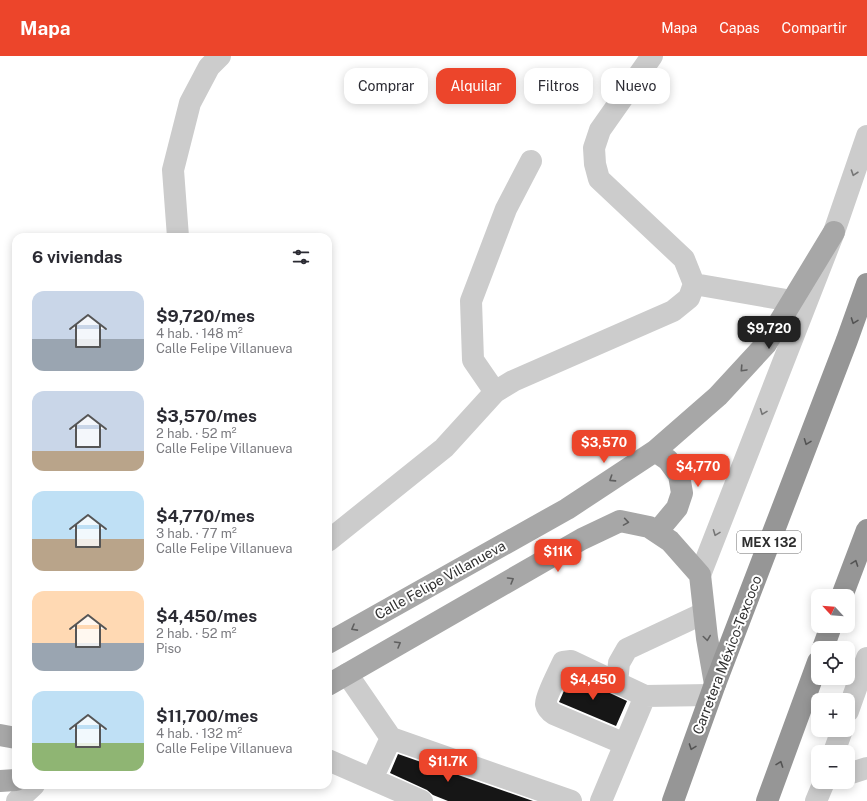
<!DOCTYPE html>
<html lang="es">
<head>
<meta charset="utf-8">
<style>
  body { margin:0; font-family:"Public Sans",sans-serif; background:#f2f2f3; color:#2b2b33; height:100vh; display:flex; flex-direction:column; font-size:15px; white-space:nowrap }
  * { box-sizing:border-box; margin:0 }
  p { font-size:13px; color:#7c7c81 }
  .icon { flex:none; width:22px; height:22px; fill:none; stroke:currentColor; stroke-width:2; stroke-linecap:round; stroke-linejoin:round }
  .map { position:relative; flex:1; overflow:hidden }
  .details { position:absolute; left:12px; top:177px; width:320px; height:556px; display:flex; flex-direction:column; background:#fff; border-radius:12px; box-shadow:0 2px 10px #0003 }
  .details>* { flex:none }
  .hud { position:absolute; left:344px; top:12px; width:380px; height:36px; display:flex; gap:8px }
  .needle { width:26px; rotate:296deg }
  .controls { position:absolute; left:811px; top:533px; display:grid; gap:8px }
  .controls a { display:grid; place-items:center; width:44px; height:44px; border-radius:8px; background:#fff; box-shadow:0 2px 10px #0003; font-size:20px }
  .price { position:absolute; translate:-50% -34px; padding:0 9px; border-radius:8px; background:#ec452b; color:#fff; font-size:13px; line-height:26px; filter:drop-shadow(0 1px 2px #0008) }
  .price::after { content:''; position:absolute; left:50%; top:24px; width:12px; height:9px; margin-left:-6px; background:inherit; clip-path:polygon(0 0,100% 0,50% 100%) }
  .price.selected { background:#222; color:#fff }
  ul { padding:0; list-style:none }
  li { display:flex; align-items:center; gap:12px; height:100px; padding:0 20px }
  li span { display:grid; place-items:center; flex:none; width:112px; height:80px; border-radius:12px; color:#555 }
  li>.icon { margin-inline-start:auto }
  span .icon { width:48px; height:48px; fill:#fffc; stroke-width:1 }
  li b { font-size:17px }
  h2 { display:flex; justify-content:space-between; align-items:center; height:48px; padding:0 20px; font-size:17px }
  .pill { padding:0 14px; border-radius:12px; background:#fff; box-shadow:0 2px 10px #0003; font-size:14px; line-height:36px }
  .pill.selected { background:#ec452b; color:#fff }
  header { display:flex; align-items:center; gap:24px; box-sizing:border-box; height:56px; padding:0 20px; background:#ec452b; color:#fff }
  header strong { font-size:19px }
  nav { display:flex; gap:22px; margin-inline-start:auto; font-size:14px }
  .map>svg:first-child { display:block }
  .building { fill:#161616 }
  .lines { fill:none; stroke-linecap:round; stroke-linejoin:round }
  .minor { stroke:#ccc; stroke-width:22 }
  .major { stroke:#a7a7a7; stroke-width:22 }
  .highway { stroke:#969696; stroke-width:22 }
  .oneway { stroke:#767676 }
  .oneway2 { stroke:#535353 }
  .oneway3 { stroke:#5f5f5f }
  .labels { text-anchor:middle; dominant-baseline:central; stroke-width:4; stroke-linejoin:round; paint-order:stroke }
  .shield { fill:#fff; stroke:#6d6d6d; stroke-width:1 }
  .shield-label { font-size:13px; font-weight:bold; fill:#2f2f2f }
  .street-label { font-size:14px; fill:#2f2f2f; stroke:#fff }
</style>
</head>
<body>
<header>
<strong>Mapa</strong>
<nav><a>Mapa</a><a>Capas</a><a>Compartir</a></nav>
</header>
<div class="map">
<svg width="867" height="745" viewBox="0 0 867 745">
  <rect width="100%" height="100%" fill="#fff"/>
  <path class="building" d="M571 619 627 645 616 670 559 646Z
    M398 698 533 745H448L433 739 427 734 390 717Z"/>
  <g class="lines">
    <path class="minor" d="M178 181 173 114 190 47 209 11 220 0
      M694 228 792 245
      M495 336 473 304 471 245 506 153 531 105
      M328 485 444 392 495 336 513 325 673 255 689 242 694 228 684 203 599 123 595 108 594 92 600 74 652 0
      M700 519 834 176 867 80
      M347 618 391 682 571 745
      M617 627 619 607 627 593 704 557
      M848 655 867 602
      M625 688 554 658C551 656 547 653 546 648 545 642 560 613 563 606L571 605 645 640
      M834 696 842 674
      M328 704 422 745
      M848 718 867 712
      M372 723 391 682
      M17 745 34 729
      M601 745 645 640 710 639
      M816 745 824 726"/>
    <path class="major" d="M655 395 668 404 679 419 682 437 677 452 657 476
      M328 587 567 453 655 395 718 340 766 288 834 176
      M328 629 582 483 620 465 649 471 670 485 700 519 707 582 715 628
      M0 679 16 682
      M0 725 16 724"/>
    <path class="highway" d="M842 540 867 474
      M823 592 831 570
      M673 745 715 628 847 284 867 228
      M767 745 818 606"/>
  </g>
  <defs><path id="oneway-chevron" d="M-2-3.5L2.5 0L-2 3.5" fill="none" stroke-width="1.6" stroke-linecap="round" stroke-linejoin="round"/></defs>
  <g class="oneway">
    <use href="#oneway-chevron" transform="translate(854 117) rotate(109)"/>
    <use href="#oneway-chevron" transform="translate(763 356) rotate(111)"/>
    <use href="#oneway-chevron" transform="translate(716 477) rotate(111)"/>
  </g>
  <g class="oneway2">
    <use href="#oneway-chevron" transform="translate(854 265) rotate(110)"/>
    <use href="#oneway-chevron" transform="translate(807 386) rotate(111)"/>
    <use href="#oneway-chevron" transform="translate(855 507) rotate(-70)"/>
    <use href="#oneway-chevron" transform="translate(692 691) rotate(110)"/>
    <use href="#oneway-chevron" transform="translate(780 708) rotate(-70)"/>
  </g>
  <g class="oneway3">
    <use href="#oneway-chevron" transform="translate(743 313) rotate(133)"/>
    <use href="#oneway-chevron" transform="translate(612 423) rotate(147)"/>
    <use href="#oneway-chevron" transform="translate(626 466) rotate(9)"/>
    <use href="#oneway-chevron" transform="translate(511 524) rotate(-30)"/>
    <use href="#oneway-chevron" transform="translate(354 572) rotate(151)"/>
    <use href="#oneway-chevron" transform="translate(707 582) rotate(82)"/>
    <use href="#oneway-chevron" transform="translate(398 588) rotate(-30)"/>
  </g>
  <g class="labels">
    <rect class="shield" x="737" y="475" width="64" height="22" rx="3"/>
    <g class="shield-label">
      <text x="769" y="486">MEX 132</text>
    </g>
    <g class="street-label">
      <text transform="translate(440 524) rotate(-29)">Calle Felipe Villanueva</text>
      <text transform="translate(727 599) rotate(-69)">Carretera México-Texcoco</text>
    </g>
  </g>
</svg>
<div class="controls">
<a><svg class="needle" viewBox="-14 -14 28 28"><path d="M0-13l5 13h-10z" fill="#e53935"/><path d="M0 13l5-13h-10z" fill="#7c7c81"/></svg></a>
<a><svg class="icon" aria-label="locate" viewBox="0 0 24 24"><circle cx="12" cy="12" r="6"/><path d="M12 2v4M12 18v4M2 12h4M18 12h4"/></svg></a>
<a>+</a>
<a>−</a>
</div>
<b class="price selected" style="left:769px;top:294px">$9,720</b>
<b class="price" style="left:604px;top:408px">$3,570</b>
<b class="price" style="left:698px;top:432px">$4,770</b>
<b class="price" style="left:558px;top:517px">$11K</b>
<b class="price" style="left:593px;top:645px">$4,450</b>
<b class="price" style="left:448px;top:727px">$11.7K</b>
<div class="hud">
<a class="pill">Comprar</a>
<a class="pill selected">Alquilar</a>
<a class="pill">Filtros</a>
<a class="pill">Nuevo</a>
</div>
<section class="details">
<h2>6 viviendas<svg class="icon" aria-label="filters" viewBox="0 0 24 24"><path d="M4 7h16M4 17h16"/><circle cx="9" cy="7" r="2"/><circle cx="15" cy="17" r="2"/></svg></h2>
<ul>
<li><span style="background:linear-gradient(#c9d6e8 60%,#9aa5b1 0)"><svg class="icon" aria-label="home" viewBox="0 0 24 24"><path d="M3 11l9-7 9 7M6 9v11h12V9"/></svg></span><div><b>$9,720/mes</b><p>4 hab. · 148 m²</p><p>Calle Felipe Villanueva</p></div></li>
<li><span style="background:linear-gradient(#c9d6e8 75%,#b9a48a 0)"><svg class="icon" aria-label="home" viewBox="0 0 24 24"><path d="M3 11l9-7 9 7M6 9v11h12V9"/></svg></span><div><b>$3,570/mes</b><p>2 hab. · 52 m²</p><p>Calle Felipe Villanueva</p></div></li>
<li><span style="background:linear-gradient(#bfe0f5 60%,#b9a48a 0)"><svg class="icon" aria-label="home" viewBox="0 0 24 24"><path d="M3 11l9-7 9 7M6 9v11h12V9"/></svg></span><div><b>$4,770/mes</b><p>3 hab. · 77 m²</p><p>Calle Felipe Villanueva</p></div></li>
<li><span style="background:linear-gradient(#ffd9b3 65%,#9aa5b1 0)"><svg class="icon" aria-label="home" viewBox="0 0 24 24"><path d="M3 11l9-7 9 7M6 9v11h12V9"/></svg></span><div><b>$4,450/mes</b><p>2 hab. · 52 m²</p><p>Piso</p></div></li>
<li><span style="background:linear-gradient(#bfe0f5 65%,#8fb573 0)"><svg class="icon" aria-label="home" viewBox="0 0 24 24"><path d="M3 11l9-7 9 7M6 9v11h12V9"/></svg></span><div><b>$11,700/mes</b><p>4 hab. · 132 m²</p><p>Calle Felipe Villanueva</p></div></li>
</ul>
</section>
</div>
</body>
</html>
